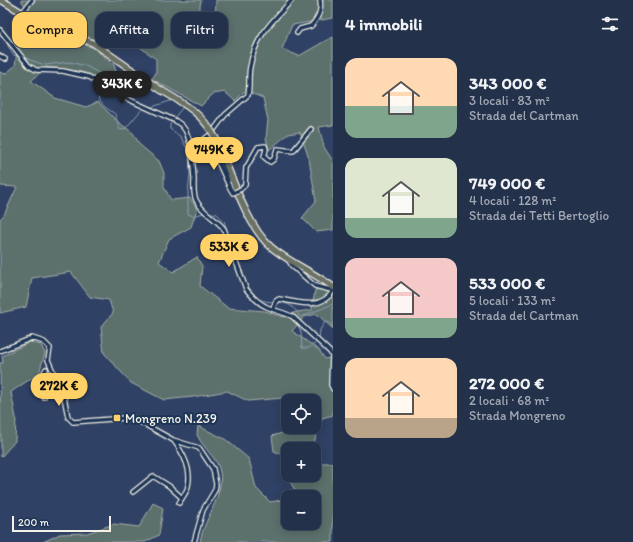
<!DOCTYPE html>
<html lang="it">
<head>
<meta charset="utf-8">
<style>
  body { margin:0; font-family:Itim,sans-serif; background:#2b3952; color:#f1f3f6; height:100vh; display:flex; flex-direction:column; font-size:15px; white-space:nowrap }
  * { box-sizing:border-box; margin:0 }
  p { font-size:13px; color:#a3a9b5 }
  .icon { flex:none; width:22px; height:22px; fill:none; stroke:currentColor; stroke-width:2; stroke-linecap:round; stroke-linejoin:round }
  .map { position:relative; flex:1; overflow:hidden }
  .panel { display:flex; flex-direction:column; background:#23314b; width:300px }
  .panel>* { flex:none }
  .guide { position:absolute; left:12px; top:12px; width:261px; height:36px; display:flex; gap:8px }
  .controls { position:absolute; left:281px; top:394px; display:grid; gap:8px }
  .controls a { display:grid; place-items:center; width:40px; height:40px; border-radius:8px; background:#23314b; box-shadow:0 2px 10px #0003,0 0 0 1px #404c63; font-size:20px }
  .scale { position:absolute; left:12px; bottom:10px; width:99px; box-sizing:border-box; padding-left:4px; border:2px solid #f4f1e8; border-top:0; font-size:11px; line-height:14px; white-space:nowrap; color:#f4f1e8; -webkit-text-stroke:3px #1d3557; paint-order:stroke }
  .price { position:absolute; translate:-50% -34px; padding:0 9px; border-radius:14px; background:#ffd166; color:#111; font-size:13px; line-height:26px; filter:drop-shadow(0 1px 2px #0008) }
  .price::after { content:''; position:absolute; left:50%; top:24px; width:12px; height:9px; margin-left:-6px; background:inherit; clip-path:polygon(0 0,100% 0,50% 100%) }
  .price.selected { background:#222; color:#fff }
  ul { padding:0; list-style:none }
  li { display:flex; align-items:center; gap:12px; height:100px; padding:0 12px }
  li span { display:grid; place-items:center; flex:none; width:112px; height:80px; border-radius:12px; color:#555 }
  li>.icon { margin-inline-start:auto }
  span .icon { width:48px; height:48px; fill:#fffc; stroke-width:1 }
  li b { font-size:17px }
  h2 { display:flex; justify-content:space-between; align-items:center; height:48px; padding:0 12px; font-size:17px }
  .tag { padding:0 14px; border-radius:12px; background:#23314b; box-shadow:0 2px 10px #0003,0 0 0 1px #404c63; font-size:14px; line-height:36px }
  .tag.selected { background:#ffd166; color:#111 }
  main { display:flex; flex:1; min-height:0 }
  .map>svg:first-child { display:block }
  .green { fill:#5c706c; stroke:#a8b0aa }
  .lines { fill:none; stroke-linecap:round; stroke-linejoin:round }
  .stream { stroke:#8ea2b4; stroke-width:1 }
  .street-casing { stroke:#f4f1e8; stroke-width:6 }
  .primary-casing { stroke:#f4f1e8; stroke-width:8 }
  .street { stroke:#1d3557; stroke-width:3.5 }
  .primary { stroke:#6b7165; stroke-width:5.5 }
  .street-bridge-casing { stroke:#f4f1e8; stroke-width:6; stroke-linecap:butt }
  .primary-bridge-casing { stroke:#f4f1e8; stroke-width:8; stroke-linecap:butt }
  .street-bridge { stroke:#1d3557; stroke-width:3.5 }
  .primary-bridge { stroke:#6b7165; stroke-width:5.5 }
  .poi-dot { fill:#ffd166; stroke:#1d3557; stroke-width:1.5 }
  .labels { text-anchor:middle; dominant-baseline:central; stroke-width:4; stroke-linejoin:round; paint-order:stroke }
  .poi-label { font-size:13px; fill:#f4f1e8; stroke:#1d3557; text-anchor:start }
</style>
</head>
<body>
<main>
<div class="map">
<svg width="333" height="542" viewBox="0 0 333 542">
  <rect width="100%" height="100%" fill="#2f4164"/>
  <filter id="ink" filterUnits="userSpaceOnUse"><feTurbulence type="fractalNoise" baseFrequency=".025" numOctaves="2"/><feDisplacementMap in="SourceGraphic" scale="8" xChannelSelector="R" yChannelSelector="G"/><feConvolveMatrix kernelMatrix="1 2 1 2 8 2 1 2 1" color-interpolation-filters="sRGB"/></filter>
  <g filter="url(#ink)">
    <path class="green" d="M21 0H201L199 13 184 32 181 44 186 47 215 23 216 0H333V18L292 25 282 49 299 56 325 41 333 37V125L319 127 324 147 333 161V230L316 232 302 218 316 201 309 159 300 132 288 134 269 150 266 138 268 120 263 98 245 91 235 101 225 92 213 94 201 106 152 79 156 73V59L124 35 103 32 91 40 32 17Z
      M26 20 53 33 94 48 114 65 120 84 118 89C93 72 75 70 46 67L31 81 55 98 86 107 98 102 117 121 133 133 140 145 159 161 164 173V187L171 200 190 198 197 209 191 227 169 239 159 262 173 272 197 257 202 266 200 286 228 308 265 311 283 317 296 312 312 310 315 290 333 286V329L317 314 304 317 292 331 319 350 325 359 333 357V415L322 418 313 446 314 449H288V457L274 451 272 436 289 431V427H314V401H288V409L283 398 248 401 227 391 193 397 164 400 131 383 104 353 101 327 113 313 109 300 90 297 71 272 32 278 26 307 0 313V219L4 215 17 187 0 186V72L5 74 15 66 18 44 25 26Z
      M30 342 41 345 45 353 39 373 11 392 16 418 15 441 1 457 0 363H3L2 356Z
      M198 426 225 439 249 459 256 488 270 502 288 499V523H314V497H299L289 480 290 475H314V449L319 463H333V542H200C204 516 230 490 217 463 211 453 202 446 197 435Z
      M153 503 163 508 159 535 145 542H43L60 534 87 533 114 524 139 527Z"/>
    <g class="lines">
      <path class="stream" d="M0 36 6 42 13 55 19 56
        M22 55 30 60 45 65 70 62 86 66 113 81C113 91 104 92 98 99L105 107 115 114 120 130 125 129 143 108
        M146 106 152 107 173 100
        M174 118 183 107
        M172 121 170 125V129L181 137 189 153 190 175 188 192V214L193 216 204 213
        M207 212 217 214 224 221C230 238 244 291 259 299 263 301 270 302 274 302
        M278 302C289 303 295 307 300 317
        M301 317 333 304
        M297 323 301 332 302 348C309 349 313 346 317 341
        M319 338 320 330 325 322 330 323 333 329"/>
      <defs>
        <path id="street" d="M22 13 32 0
          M0 30 29 66 36 70 63 71 89 77 121 96 176 121C178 123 181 124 183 127 192 137 193 166 194 179 194 186 193 194 196 200 202 213 216 218 224 229L246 289C251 295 258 303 265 306 274 311 284 312 293 317L330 352 332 356 331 385 333 389
          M297 33 300 29 311 26C318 18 322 11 320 0
          M0 56 5 59
          M189 141 202 145 205 158H208L210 153H214L230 188 233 193 235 192
          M199 143 210 135 225 115 248 95C250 86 248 76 250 67 255 36 272 22 292 0
          M219 147 217 150 227 173 228 181
          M241 189 245 185 246 168 258 147 265 146 266 149 264 157 270 162 274 159 277 149 293 151 311 129
          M288 259 292 266 315 286 331 290 332 292
          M273 308 276 301 279 299C296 302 321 311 333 291
          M0 351 32 338 44 342 50 348 48 360 64 397 68 417 73 422 125 418 135 419 173 440 199 448 213 469 216 484 215 490 203 510 194 542
          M44 397C40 386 39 380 46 369
          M174 441C183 453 192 470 188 486 187 492 182 498 179 503
          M133 492 153 476 169 486 182 498"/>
        <path id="primary" d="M1 0 43 25 93 43 161 90
          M216 139C230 170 246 226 271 247 290 263 313 272 333 287"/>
      </defs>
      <use href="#street" class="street-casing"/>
      <use href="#primary" class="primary-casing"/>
      <use href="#street" class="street"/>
      <use href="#primary" class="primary"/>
      <defs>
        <path id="street-bridge" d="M235 192 241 189"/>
        <path id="primary-bridge" d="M161 90C185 104 203 114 216 139"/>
      </defs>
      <use href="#street-bridge" class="street-bridge-casing"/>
      <use href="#primary-bridge" class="primary-bridge-casing"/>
      <use href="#street-bridge" class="street-bridge"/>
      <use href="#primary-bridge" class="primary-bridge"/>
    </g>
  </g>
  <rect class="poi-dot" x="113" y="414" width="8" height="8" rx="2"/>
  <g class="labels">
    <g class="poi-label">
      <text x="125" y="418">Mongreno N.239</text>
    </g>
  </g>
</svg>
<div class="controls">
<a><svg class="icon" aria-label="locate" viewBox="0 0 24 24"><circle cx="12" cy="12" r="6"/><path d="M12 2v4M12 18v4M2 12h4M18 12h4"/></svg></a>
<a>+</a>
<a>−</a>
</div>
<div class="scale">200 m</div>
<b class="price selected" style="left:122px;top:105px">343K €</b>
<b class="price" style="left:214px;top:171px">749K €</b>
<b class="price" style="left:229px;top:268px">533K €</b>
<b class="price" style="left:59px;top:407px">272K €</b>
<div class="guide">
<a class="tag selected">Compra</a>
<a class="tag">Affitta</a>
<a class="tag">Filtri</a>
</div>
</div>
<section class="panel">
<h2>4 immobili<svg class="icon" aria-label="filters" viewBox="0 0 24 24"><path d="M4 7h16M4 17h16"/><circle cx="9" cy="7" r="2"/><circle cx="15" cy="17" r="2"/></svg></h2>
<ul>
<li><span style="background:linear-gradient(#ffd9b3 60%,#7fa58c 0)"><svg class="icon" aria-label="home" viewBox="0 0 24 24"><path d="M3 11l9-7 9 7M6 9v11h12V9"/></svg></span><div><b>343 000 €</b><p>3 locali · 83 m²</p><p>Strada del Cartman</p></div></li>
<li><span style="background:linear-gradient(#dfe7d0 75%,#7fa58c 0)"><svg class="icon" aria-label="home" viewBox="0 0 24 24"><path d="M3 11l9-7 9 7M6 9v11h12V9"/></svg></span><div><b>749 000 €</b><p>4 locali · 128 m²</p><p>Strada dei Tetti Bertoglio</p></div></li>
<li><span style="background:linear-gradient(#f6c9c9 75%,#7fa58c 0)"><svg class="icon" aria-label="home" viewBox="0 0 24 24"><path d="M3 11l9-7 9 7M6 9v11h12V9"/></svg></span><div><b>533 000 €</b><p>5 locali · 133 m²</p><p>Strada del Cartman</p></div></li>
<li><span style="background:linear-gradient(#ffd9b3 75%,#b9a48a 0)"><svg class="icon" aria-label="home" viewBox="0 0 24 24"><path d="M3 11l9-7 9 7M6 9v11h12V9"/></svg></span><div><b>272 000 €</b><p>2 locali · 68 m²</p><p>Strada Mongreno</p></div></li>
</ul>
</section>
</main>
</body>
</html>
